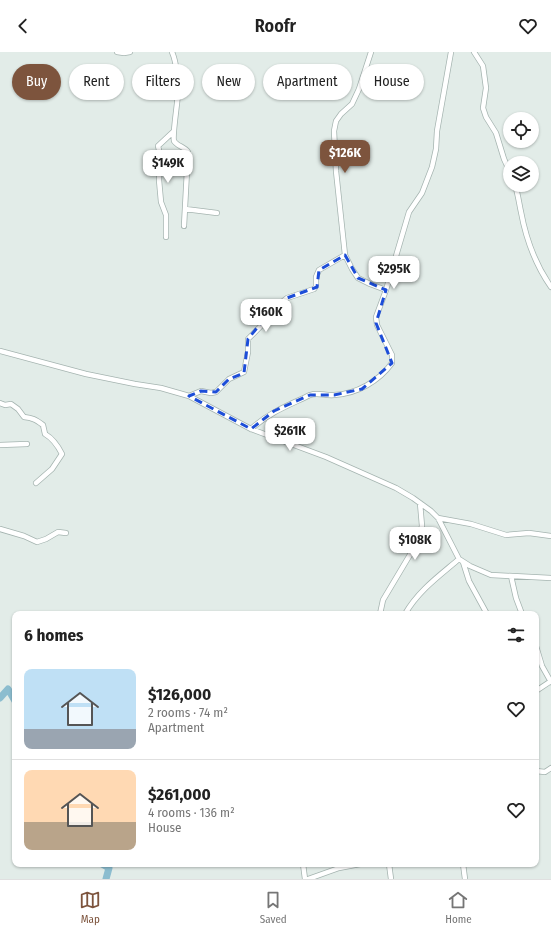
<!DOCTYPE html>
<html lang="en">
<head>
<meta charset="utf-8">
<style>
  body { margin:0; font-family:"Fira Sans Condensed",sans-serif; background:#f6f6f6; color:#222; height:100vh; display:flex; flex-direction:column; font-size:15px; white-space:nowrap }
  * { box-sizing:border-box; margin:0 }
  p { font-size:13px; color:#767676 }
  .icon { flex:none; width:22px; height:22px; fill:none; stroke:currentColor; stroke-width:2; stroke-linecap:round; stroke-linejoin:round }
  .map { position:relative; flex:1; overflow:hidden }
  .drawer { position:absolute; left:12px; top:559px; width:527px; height:256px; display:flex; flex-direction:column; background:#fff; border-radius:8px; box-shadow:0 1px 3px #0004 }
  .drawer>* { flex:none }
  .banner { position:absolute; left:12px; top:12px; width:527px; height:36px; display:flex; gap:8px }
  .fabs { position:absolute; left:503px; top:60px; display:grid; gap:8px }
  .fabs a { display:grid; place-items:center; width:36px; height:36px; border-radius:50%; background:#fff; box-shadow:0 1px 3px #0004; font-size:20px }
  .price { position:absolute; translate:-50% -34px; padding:0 9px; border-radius:8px; background:#fff; color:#222; font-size:13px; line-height:26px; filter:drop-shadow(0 1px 2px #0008) }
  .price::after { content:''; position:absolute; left:50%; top:24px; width:12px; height:9px; margin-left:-6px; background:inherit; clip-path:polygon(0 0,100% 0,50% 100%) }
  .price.selected { background:#7d543d; color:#fff }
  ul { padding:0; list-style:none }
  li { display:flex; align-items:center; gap:12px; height:100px; padding:0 12px }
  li+li { border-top:1px solid #e0e0e0 }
  li span { display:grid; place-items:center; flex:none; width:112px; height:80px; border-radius:8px; color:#555 }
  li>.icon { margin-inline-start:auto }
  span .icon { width:48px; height:48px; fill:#fffc; stroke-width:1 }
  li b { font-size:17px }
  h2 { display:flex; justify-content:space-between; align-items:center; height:48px; padding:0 12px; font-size:17px }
  .chip { padding:0 14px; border-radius:18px; background:#fff; box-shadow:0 1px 3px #0004; font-size:14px; line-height:36px }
  .chip.selected { background:#7d543d; color:#fff }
  header { display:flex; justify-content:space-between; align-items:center; height:52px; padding:0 12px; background:#fff; font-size:18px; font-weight:600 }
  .tab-bar { display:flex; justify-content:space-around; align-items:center; height:56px; border-top:1px solid #e0e0e0; background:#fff; font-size:11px; color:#767676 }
  .tab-bar a { display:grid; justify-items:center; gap:2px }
  .tab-bar .selected { color:#7d543d }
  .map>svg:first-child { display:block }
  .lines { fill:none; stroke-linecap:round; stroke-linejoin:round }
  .river { stroke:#8cbdcf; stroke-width:7 }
  .minor-casing { stroke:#a5b4b0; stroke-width:6 }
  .minor { stroke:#fff; stroke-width:4.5 }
  .marked { fill:none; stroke:#1d4ed8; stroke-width:3; stroke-dasharray:8 5; stroke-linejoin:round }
</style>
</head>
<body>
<header><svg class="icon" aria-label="back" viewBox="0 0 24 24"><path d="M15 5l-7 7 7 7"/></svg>Roofr<svg class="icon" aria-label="heart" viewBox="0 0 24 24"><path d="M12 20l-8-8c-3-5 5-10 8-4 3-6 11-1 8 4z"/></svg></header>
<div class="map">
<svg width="551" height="827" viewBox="0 0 551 827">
  <rect width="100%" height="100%" fill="#e2ece8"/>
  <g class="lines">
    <path class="river" d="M0 646 8 637 15 649
      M102 812 109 816 106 827"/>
    <defs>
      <path id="minor" d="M117 0 124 1 130 0
        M172 0C176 9 179 30 178 40 178 49 172 84 174 89 177 94 185 95 188 100L184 174
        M371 0 359 37 352 52 341 62 336 69 334 79 336 119 345 203 352 217 358 226 370 232 386 238
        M474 0 483 14 486 36 483 56 486 65 496 81 504 107 510 120
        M515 133C518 142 519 151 521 160 526 187 535 212 551 235
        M185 157 217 161
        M166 185V163L161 150 159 128 160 102 158 94 173 80
        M0 299 86 322 135 332 161 336 189 344 251 377 326 405 396 436 413 446 431 459 438 466 459 507 470 514 491 523 551 526
        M189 344 201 339 211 341 216 340 229 327 244 320 248 300V287L263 272 267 263 273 257 287 246 314 237 316 234V225L319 218 345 203
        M0 351 5 353 11 352 18 357 24 365C32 366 35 367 43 373L45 382C52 386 58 394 62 402L52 417 36 431
        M251 377C270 360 287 354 310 343 318 340 326 344 334 343 357 342 379 329 392 311V303L377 273 376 265 386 238 409 160 422 141 432 115 436 97 437 79 451 0
        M0 393 27 392
        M438 466 471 472 506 483 529 481 551 484
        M0 477 24 484 37 490 46 487 58 480 66 481
        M463 510 469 529 487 562
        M511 524 516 546 522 562
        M380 562 383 548 417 491 422 474 420 451
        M405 562C418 539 439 524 459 507
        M536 594 542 614 551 630
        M536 639 551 629
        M536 719 545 720 551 716
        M303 812 305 827
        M389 812 391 827
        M463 812 465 827
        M308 827 339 816 360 812"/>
    </defs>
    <use href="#minor" class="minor-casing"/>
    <use href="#minor" class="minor"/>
  </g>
  <path class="marked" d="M345 203 358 226 386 238 376 271 392 311 362 337 334 343H310L274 359 251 377 189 344 201 339 216 340 229 327 244 321 248 287 269 261 287 246 317 235 319 218Z"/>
</svg>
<div class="fabs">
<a><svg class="icon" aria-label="locate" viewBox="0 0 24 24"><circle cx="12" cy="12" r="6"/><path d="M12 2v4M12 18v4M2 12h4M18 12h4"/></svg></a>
<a><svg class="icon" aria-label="layers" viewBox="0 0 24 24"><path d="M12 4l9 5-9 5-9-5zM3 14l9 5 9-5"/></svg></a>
</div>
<b class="price selected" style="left:345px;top:122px">$126K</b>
<b class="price" style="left:168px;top:132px">$149K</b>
<b class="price" style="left:394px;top:238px">$295K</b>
<b class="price" style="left:266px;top:281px">$160K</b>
<b class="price" style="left:290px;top:400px">$261K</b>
<b class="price" style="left:415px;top:509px">$108K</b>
<div class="banner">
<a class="chip selected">Buy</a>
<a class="chip">Rent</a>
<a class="chip">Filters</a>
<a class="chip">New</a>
<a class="chip">Apartment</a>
<a class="chip">House</a>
</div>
<section class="drawer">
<h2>6 homes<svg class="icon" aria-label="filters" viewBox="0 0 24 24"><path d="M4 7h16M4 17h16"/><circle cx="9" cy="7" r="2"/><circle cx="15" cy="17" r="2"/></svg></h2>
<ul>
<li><span style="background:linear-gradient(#bfe0f5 75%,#9aa5b1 0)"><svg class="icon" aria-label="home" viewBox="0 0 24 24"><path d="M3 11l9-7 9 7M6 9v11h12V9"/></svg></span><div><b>$126,000</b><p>2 rooms · 74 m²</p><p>Apartment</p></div><svg class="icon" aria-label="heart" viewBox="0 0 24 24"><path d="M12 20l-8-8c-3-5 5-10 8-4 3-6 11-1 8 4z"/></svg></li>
<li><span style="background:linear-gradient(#ffd9b3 65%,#b9a48a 0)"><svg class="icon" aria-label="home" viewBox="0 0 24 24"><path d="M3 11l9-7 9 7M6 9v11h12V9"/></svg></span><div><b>$261,000</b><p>4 rooms · 136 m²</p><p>House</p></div><svg class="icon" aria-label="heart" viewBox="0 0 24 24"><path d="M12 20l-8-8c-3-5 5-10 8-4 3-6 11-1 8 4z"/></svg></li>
</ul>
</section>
</div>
<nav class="tab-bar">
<a class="selected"><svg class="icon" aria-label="map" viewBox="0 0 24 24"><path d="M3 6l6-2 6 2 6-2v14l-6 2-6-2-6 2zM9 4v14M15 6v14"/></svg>Map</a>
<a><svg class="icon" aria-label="saved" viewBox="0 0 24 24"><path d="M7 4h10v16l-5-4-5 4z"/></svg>Saved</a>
<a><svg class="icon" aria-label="home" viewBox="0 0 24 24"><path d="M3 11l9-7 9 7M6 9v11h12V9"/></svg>Home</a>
</nav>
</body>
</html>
